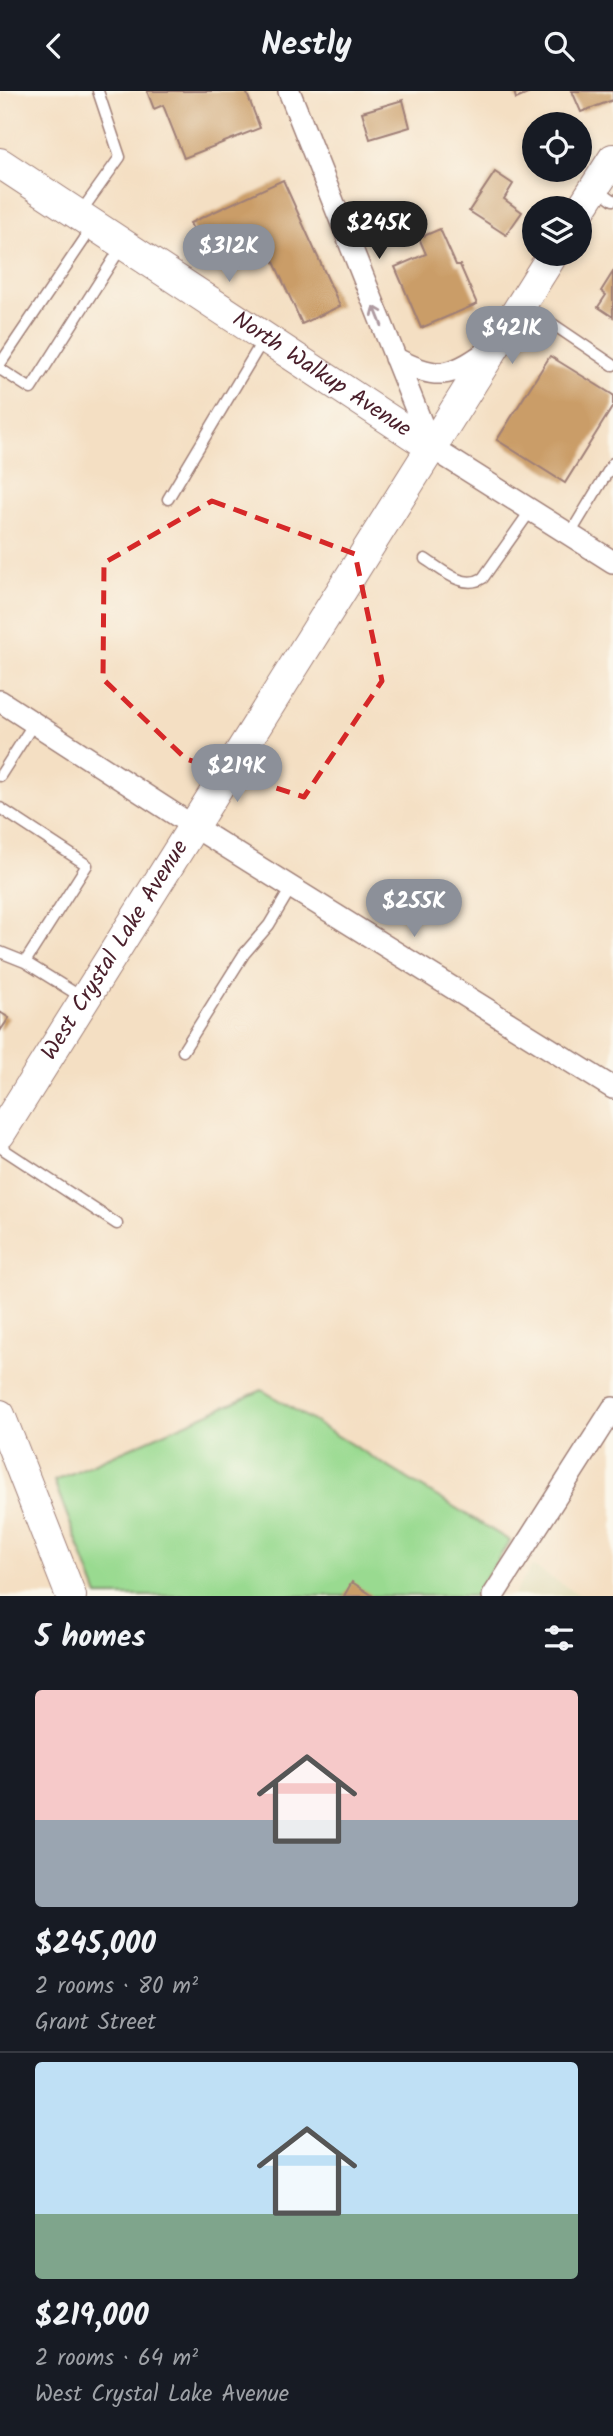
<!DOCTYPE html>
<html lang="en">
<head>
<meta charset="utf-8">
<style>
  body { margin:0; font-family:Kalam,sans-serif; background:#242831; color:#f1f3f6; height:100vh; display:flex; flex-direction:column; font-size:26px; white-space:nowrap }
  * { box-sizing:border-box; margin:0 }
  p { font-size:23px; color:#9ea1a6 }
  .icon { flex:none; width:38px; height:38px; fill:none; stroke:currentColor; stroke-width:2; stroke-linecap:round; stroke-linejoin:round }
  .map { position:relative; height:1505px; overflow:hidden }
  .drawer { display:flex; flex-direction:column; background:#171b24; flex:1 }
  .drawer>* { flex:none }
  .buttons { position:absolute; left:522px; top:21px; display:grid; gap:14px }
  .buttons a { display:grid; place-items:center; width:70px; height:70px; border-radius:50%; background:#171b24; box-shadow:0 4px 10px #0003; font-size:35px }
  .price { position:absolute; translate:-50% -60px; padding:0 16px; border-radius:24px; background:#8c9099; color:#fff; font-size:23px; line-height:46px; filter:drop-shadow(0 2px 4px #0008) }
  .price::after { content:''; position:absolute; left:50%; top:42px; width:21px; height:16px; margin-left:-10px; background:inherit; clip-path:polygon(0 0,100% 0,50% 100%) }
  .price.selected { background:#222; color:#fff }
  ul { padding:0; list-style:none }
  li { display:grid; align-content:center; gap:14px; height:371px; padding:0 35px }
  li+li { border-top:2px solid #363941 }
  li span { display:grid; place-items:center; height:217px; border-radius:7px; color:#555 }
  li>.icon { margin-inline-start:auto }
  span .icon { width:126px; height:126px; fill:#fffc; stroke-width:1 }
  li b { font-size:30px }
  h2 { display:flex; justify-content:space-between; align-items:center; height:84px; padding:0 35px; font-size:30px }
  header { display:flex; justify-content:space-between; align-items:center; height:91px; padding:0 35px; background:#171b24; font-size:32px; font-weight:800 }
  .map>svg:first-child { display:block }
  .built { fill:#e2dcba }
  .green { fill:#99da90; stroke:#727c5e; stroke-width:2 }
  .building { fill:#ca9d67 }
  .lines { fill:none; stroke-linecap:round; stroke-linejoin:round }
  .lane-casing { stroke:#9f7f77; stroke-width:13 }
  .street-casing { stroke:#9f7f77; stroke-width:24 }
  .secondary-casing { stroke:#9f7f77; stroke-width:32 }
  .lane { stroke:#fff; stroke-width:10 }
  .street { stroke:#fff; stroke-width:21 }
  .secondary { stroke:#fff; stroke-width:30 }
  .oneway { stroke:#ae9aa0 }
  .marked { fill:none; stroke:#d62828; stroke-width:5; stroke-dasharray:14 9; stroke-linejoin:round }
  .labels { text-anchor:middle; dominant-baseline:central; stroke-width:5; stroke-linejoin:round; paint-order:stroke }
  .street-label { font-size:23px; fill:#4a1f2b; stroke:#fbf7ec }
</style>
</head>
<body>
<header><svg class="icon" aria-label="back" viewBox="0 0 24 24"><path d="M15 5l-7 7 7 7"/></svg>Nestly<svg class="icon" aria-label="search" viewBox="0 0 24 24"><circle cx="10" cy="10" r="6"/><path d="M15 15l6 6"/></svg></header>
<div class="map">
<svg width="613" height="1505" viewBox="0 0 613 1505">
  <rect width="100%" height="100%" fill="#fbf7ec"/>
  <filter id="ink" filterUnits="userSpaceOnUse"><feTurbulence type="fractalNoise" baseFrequency=".0143" numOctaves="2"/><feDisplacementMap in="SourceGraphic" scale="14" xChannelSelector="R" yChannelSelector="G"/><feConvolveMatrix kernelMatrix="1 2 1 2 8 2 1 2 1" color-interpolation-filters="sRGB"/></filter>
  <filter id="wash" filterUnits="userSpaceOnUse"><feTurbulence type="fractalNoise" baseFrequency=".00686" numOctaves="4" result="noise"/><feDisplacementMap in="SourceGraphic" scale="28" xChannelSelector="R" yChannelSelector="G"/><feGaussianBlur stdDeviation="1.57" result="paint"/><feColorMatrix in="noise" values="0 0 0 0 0 0 0 0 0 0 0 0 0 0 0 0 0 1.4 0 .05"/><feComposite in="paint" operator="in"/></filter>
  <g filter="url(#wash)">
    <rect width="100%" height="100%" fill="#f4dfc3"/>
    <path class="built" d="M532 1475 581 1505H513Z"/>
    <path class="green" d="M262 1299 510 1450 474 1505H98L54 1390Z"/>
    <g id="blocks">
      <path class="building" d="M147 0H246L260 37 184 67 163 14 154 18Z
        M514 0H534L516 8Z
        M572 0H613V9L581 21Z
        M403 9 410 36 370 48 362 21Z
        M495 81 513 93 504 108 522 121 506 144 469 120Z
        M283 89 340 215 302 233 261 142 206 168 190 132Z
        M440 138 456 174H460L477 213 421 237 395 176 426 163 419 147Z
        M613 181V226L598 216 606 204 601 200Z
        M550 265 613 304V315L565 392 497 349Z
        M0 921 9 927 0 940Z
        M352 1491 373 1505H344Z"/>
    </g>
  </g>
  <g filter="url(#ink)">
    <use href="#blocks" fill-opacity="0" stroke="#9f7f77" stroke-width="2"/>
    <g class="lines">
      <defs>
        <path id="lane" d="M595 96 613 109
          M80 122 120 66 98 0
          M523 213 613 274
          M0 273 92 137
          M0 278 31 298 122 155
          M168 408 263 249
          M570 443 613 372
          M425 468C443 479 463 499 483 487L531 419
          M0 685 34 632
          M0 717 87 774 25 871
          M0 861 25 871 83 907
          M183 960 244 863 269 834 291 797
          M0 1056 117 1133"/>
        <path id="street" d="M289 0 431 356 613 471
          M395 267C436 289 450 287 486 261
          M0 610 193 735 613 997
          M493 1505 613 1317"/>
        <g id="secondary">
          <path id="s1" d="M0 72 431 356"/>
          <path d="M579 121 613 68"/>
          <path id="s2" d="M0 1043 553 163"/>
          <path d="M0 1324 71 1505"/>
        </g>
      </defs>
      <use href="#lane" class="lane-casing"/>
      <use href="#street" class="street-casing"/>
      <use href="#secondary" class="secondary-casing"/>
      <use href="#lane" class="lane"/>
      <use href="#street" class="street"/>
      <use href="#secondary" class="secondary"/>
    </g>
    <defs><path id="oneway-shaft" d="M-6 0H5M1.5-3L5.5 0L1.5 3" fill="none" stroke-width="1.6" stroke-linecap="round" stroke-linejoin="round" transform="scale(1.75)"/></defs>
    <use class="oneway" href="#oneway-shaft" transform="translate(378 225) rotate(-112)"/>
  </g>
  <path class="marked" d="M212 410 355 463 382 590 304 706 186 668 103 588 104 472Z"/>
  <g class="labels">
    <g class="street-label">
      <text stroke="none"><textPath href="#s1" startOffset="385">North Walkup Avenue</textPath></text>
      <text stroke="none"><textPath href="#s2" startOffset="217">West Crystal Lake Avenue</textPath></text>
    </g>
  </g>
</svg>
<div class="buttons">
<a><svg class="icon" aria-label="locate" viewBox="0 0 24 24"><circle cx="12" cy="12" r="6"/><path d="M12 2v4M12 18v4M2 12h4M18 12h4"/></svg></a>
<a><svg class="icon" aria-label="layers" viewBox="0 0 24 24"><path d="M12 4l9 5-9 5-9-5zM3 14l9 5 9-5"/></svg></a>
</div>
<b class="price selected" style="left:379px;top:170px">$245K</b>
<b class="price" style="left:229px;top:193px">$312K</b>
<b class="price" style="left:512px;top:275px">$421K</b>
<b class="price" style="left:237px;top:713px">$219K</b>
<b class="price" style="left:414px;top:848px">$255K</b>
</div>
<section class="drawer">
<h2>5 homes<svg class="icon" aria-label="filters" viewBox="0 0 24 24"><path d="M4 7h16M4 17h16"/><circle cx="9" cy="7" r="2"/><circle cx="15" cy="17" r="2"/></svg></h2>
<ul>
<li><span style="background:linear-gradient(#f6c9c9 60%,#9aa5b1 0)"><svg class="icon" aria-label="home" viewBox="0 0 24 24"><path d="M3 11l9-7 9 7M6 9v11h12V9"/></svg></span><div><b>$245,000</b><p>2 rooms · 80 m²</p><p>Grant Street</p></div></li>
<li><span style="background:linear-gradient(#bfe0f5 70%,#7fa58c 0)"><svg class="icon" aria-label="home" viewBox="0 0 24 24"><path d="M3 11l9-7 9 7M6 9v11h12V9"/></svg></span><div><b>$219,000</b><p>2 rooms · 64 m²</p><p>West Crystal Lake Avenue</p></div></li>
</ul>
</section>
</body>
</html>
